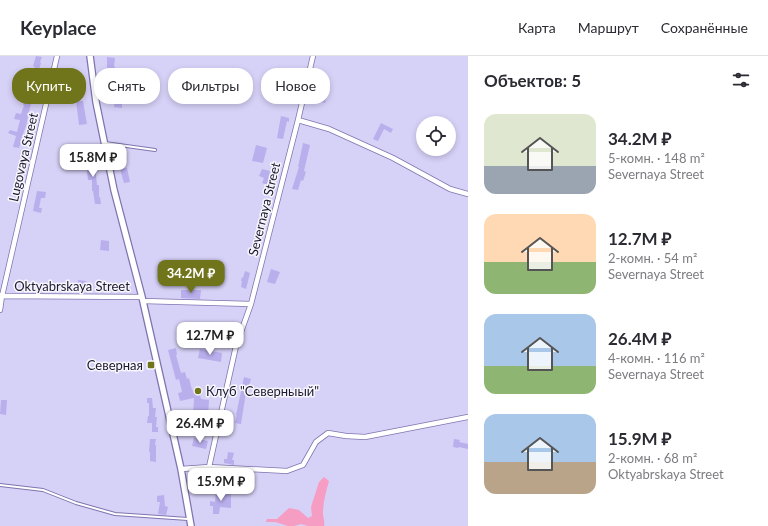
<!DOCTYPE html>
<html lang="ru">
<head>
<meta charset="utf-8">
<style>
  body { margin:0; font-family:Lato,sans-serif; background:#f7f7f7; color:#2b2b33; height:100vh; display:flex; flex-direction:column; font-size:15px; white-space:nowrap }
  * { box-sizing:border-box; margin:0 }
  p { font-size:13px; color:#7c7c81 }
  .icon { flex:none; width:22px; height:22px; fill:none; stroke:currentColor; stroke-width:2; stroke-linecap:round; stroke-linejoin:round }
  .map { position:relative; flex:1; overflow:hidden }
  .details { display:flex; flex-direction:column; background:#fff; width:300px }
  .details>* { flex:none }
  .hud { position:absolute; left:12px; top:12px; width:380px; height:36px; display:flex; gap:8px }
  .buttons { position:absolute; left:416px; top:60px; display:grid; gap:8px }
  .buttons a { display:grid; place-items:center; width:40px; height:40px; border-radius:50%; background:#fff; box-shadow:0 2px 6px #0003; font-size:20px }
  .price { position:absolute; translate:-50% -34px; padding:0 9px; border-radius:8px; background:#fff; color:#222; font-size:13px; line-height:26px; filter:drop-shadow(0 1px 2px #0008) }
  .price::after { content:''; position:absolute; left:50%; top:24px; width:12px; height:9px; margin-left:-6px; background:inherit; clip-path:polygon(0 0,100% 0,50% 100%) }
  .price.selected { background:#70741b; color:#fff }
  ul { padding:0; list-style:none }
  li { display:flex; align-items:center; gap:12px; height:100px; padding:0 16px }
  li span { display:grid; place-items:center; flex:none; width:112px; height:80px; border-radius:12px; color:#555 }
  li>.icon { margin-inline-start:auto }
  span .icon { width:48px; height:48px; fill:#fffc; stroke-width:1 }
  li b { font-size:17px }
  h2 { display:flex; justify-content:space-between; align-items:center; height:48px; padding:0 16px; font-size:17px }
  .pill { padding:0 14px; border-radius:16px; background:#fff; box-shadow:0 2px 6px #0003; font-size:14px; line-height:36px }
  .pill.selected { background:#70741b; color:#fff }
  header { display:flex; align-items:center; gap:24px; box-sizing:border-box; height:56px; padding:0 20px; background:#fff; border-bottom:1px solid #e1e1e2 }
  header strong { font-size:19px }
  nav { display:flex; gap:22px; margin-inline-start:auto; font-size:14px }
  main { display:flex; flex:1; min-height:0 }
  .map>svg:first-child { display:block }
  .green { fill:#f69dc4 }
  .building { fill:#baafed }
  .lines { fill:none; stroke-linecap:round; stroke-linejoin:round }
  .service-casing { stroke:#7f74ae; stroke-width:4 }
  .minor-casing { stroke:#7f74ae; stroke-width:6 }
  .tertiary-casing { stroke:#7f74ae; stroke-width:8 }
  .service { stroke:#fff; stroke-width:2 }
  .minor { stroke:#fff; stroke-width:4.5 }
  .tertiary { stroke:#fff; stroke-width:5.5 }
  .poi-dot { fill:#70741b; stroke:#f7f6fd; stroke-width:1.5 }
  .labels { text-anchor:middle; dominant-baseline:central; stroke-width:3; stroke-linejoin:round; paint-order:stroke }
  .street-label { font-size:13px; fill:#1c182e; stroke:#f7f6fd }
  .poi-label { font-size:13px; fill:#1c182e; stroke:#f7f6fd; text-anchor:end }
</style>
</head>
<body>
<header>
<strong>Keyplace</strong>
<nav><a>Карта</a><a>Маршрут</a><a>Сохранённые</a></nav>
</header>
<main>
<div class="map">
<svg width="468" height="470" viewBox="0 0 468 470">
  <rect width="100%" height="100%" fill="#d6d1f7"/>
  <path class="green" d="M324 421 329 425C326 436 323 446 323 457 323 462 325 465 324 470H308L301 468 294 470H288L275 466H266L267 463H277L289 452 299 454 308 462 312 460 311 451 319 426Z"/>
  <path class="building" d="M36 0 42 1 40 6 41 7 35 26 28 24 30 19H32L35 11 33 10Z
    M107 1 115 2 114 11H115V15H107Z
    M322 30 327 31 325 40H327L325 47 317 45Z
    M24 32 34 36 29 55 26 70 20 86H21L19 92 13 91 16 80 8 77 10 74 17 76 20 64 14 63 16 57 21 58 24 49H23L26 38 22 37Z
    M113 36 121 37 120 47 122 48V52L114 51 115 41H112Z
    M76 45H83L87 68 79 69Z
    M281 60 289 62V66L287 65 283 83 277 82Z
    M381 67 393 73 391 77 384 73 378 85 373 83Z
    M303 87 310 89 304 115 306 116 303 125 301 124 298 134 292 133 299 111H298Z
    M256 89 267 92 263 107 252 105Z
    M94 100 97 129H99V141H100L101 148H95L93 135H92V124H88L86 107H87L86 101Z
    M127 112 130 126 124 127 120 113Z
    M262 113 270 115 268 125 273 126 270 135 271 136 270 139 265 138 268 129 262 127 264 122 259 120Z
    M37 135 46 136 45 142H41L39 152H42L41 157 33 155Z
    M101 184 109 185V195L100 194Z
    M271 213 280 216 275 228 267 226Z
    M245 215 250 217 246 233 241 231 242 225H241L242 221 243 222Z
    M78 224 86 225 85 234H77Z
    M181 234H201L200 243 181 242Z
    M176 292 177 299H176L181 317 185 316 187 323 189 322 192 334 198 332 201 343 209 344 208 362 193 361 194 342 180 345 178 337 182 336 179 323 176 324 168 294Z
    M200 293 222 297 221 306 198 302Z
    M244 321 251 323 247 336H246L241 368 235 367 237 359H236Z
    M147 342H152L153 352H156L155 361H157L156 371H158V376H152V367H147L148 360H149V347H147Z
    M1 344H7L6 359 0 358Z
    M194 382 208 385 206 393 192 390Z
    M150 383H156L155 389H156V406L150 405V396H149Z
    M454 383 460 384 459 386 468 388V393L459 391 458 392 453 391Z
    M228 396 234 397 232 404H234V409L224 407V403H227Z
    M216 436 231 437V452L220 451 219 458H213V450H210V445L215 446Z
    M164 439 165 450 168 451 166 459 158 458 160 446H157V440Z"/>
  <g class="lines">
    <defs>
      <path id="service" d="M105 87 155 94
        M0 429 43 434 76 447 115 458 188 463"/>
      <path id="minor" d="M298 64 329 73 393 102 450 133 468 138
        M0 240 142 241
        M143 245 251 248
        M0 254 2 240 57 0
        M209 411 287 415 303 409 316 386 328 377 346 380 365 381 468 361
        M181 413 209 411 236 290 251 248 298 64 313 0"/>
      <path id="tertiary" d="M90 0 96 46 114 134 142 241 181 413 191 470"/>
    </defs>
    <use href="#service" class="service-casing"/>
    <use href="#minor" class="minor-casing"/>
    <use href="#tertiary" class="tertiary-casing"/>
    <use href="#service" class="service"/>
    <use href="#minor" class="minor"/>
    <use href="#tertiary" class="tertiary"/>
  </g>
  <g class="poi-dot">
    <rect x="147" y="305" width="8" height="8" rx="2"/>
    <circle cx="198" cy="335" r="4"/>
  </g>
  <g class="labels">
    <g class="street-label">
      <text transform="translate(23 101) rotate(-77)">Lugovaya Street</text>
      <text transform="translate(264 153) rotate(-76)">Severnaya Street</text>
      <text x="72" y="230">Oktyabrskaya Street</text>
    </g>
    <g class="poi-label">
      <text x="143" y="309">Северная</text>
      <text x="206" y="335" text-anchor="start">Клуб "Северныый"</text>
    </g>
  </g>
</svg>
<div class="buttons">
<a><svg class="icon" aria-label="locate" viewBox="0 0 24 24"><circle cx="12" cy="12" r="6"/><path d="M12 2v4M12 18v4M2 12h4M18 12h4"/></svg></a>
</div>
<b class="price" style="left:93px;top:122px">15.8M ₽</b>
<b class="price selected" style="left:191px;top:238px">34.2M ₽</b>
<b class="price" style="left:210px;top:300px">12.7M ₽</b>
<b class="price" style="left:200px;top:388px">26.4M ₽</b>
<b class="price" style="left:221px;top:446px">15.9M ₽</b>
<div class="hud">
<a class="pill selected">Купить</a>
<a class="pill">Снять</a>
<a class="pill">Фильтры</a>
<a class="pill">Новое</a>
</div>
</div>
<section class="details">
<h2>Объектов: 5<svg class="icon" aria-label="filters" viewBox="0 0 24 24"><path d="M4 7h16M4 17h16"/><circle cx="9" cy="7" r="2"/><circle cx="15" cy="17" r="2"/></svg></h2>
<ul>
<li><span style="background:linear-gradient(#dfe7d0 65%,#9aa5b1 0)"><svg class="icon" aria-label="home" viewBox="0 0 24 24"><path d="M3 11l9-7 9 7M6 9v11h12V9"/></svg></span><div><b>34.2M ₽</b><p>5-комн. · 148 m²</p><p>Severnaya Street</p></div></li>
<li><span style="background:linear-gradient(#ffd9b3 60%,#8fb573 0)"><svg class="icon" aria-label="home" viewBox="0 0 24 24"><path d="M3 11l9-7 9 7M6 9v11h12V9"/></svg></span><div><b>12.7M ₽</b><p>2-комн. · 54 m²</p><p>Severnaya Street</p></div></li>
<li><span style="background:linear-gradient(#a9c7e8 65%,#8fb573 0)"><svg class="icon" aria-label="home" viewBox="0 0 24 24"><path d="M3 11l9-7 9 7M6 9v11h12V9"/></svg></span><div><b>26.4M ₽</b><p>4-комн. · 116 m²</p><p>Severnaya Street</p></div></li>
<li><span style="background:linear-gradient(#a9c7e8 60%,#b9a48a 0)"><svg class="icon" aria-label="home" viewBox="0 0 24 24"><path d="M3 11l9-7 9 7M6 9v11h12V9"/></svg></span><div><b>15.9M ₽</b><p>2-комн. · 68 m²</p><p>Oktyabrskaya Street</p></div></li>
</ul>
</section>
</main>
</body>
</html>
